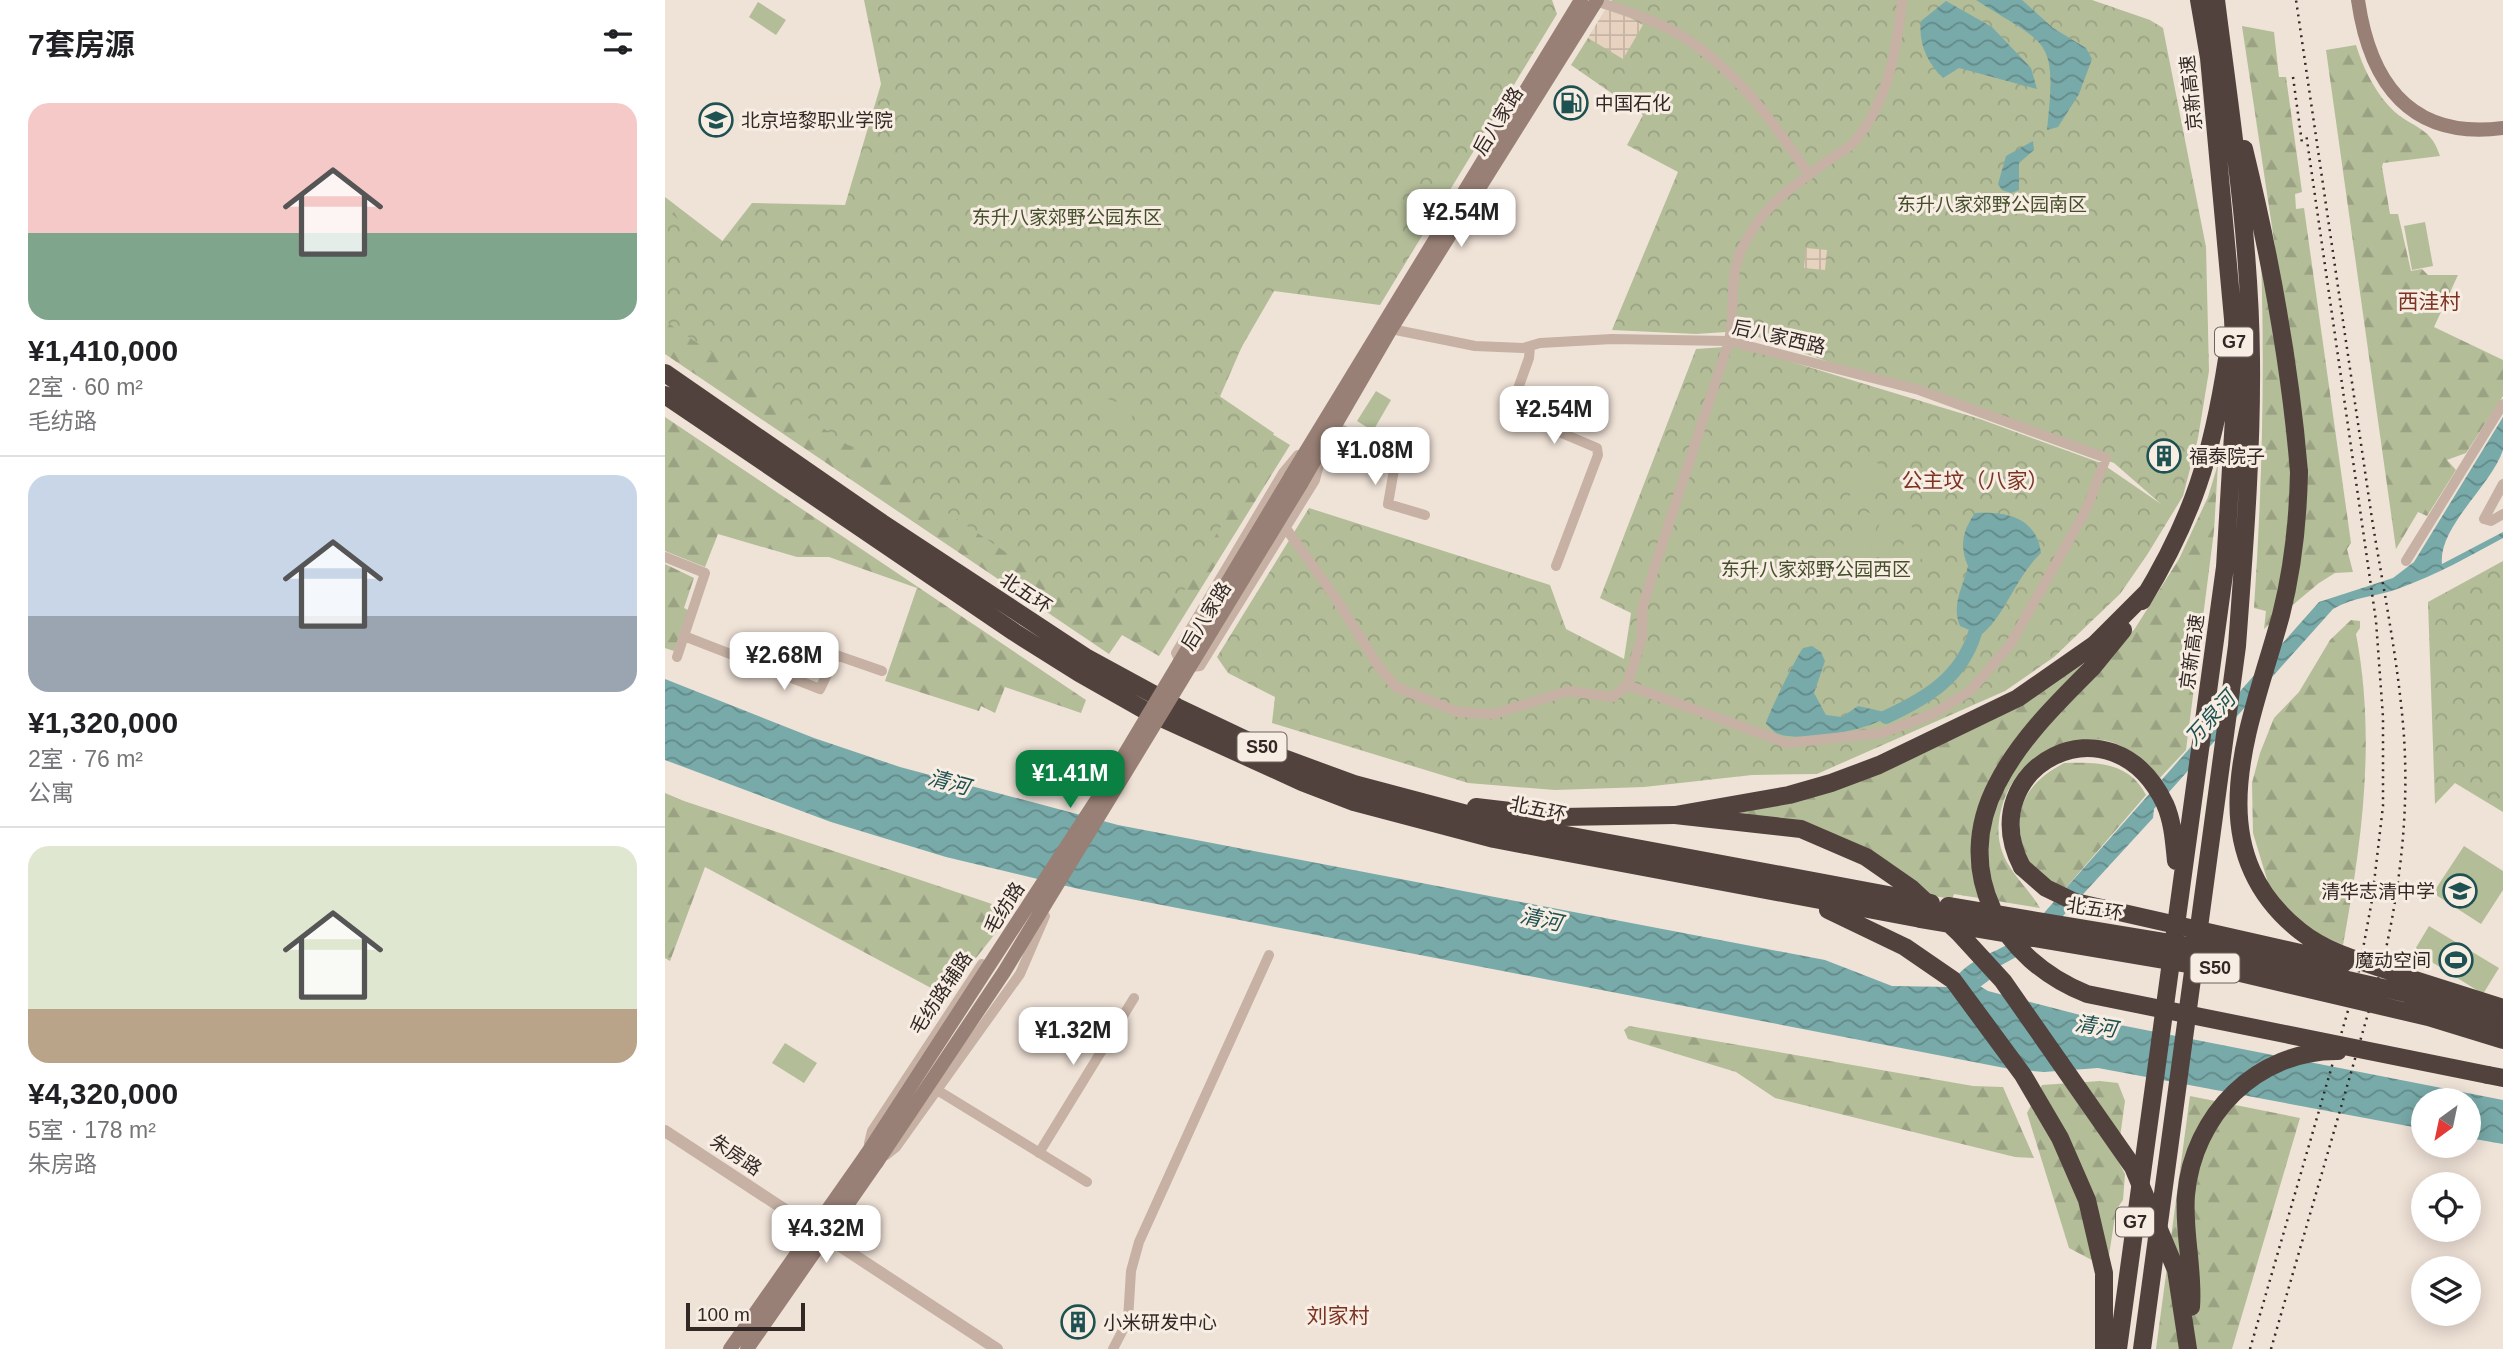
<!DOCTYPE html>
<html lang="zh">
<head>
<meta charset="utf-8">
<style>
  body { margin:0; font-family:Helvetica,"Noto Sans SC",sans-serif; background:#f2f2f2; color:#202124; height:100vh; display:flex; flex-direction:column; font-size:26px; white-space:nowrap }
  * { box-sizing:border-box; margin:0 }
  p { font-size:23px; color:#757577 }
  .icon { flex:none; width:38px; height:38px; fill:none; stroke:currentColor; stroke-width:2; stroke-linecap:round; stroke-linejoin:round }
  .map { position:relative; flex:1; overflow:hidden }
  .sheet { display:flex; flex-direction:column; background:#fff; width:665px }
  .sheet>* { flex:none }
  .needle { width:46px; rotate:213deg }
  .tools { position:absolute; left:1746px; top:1088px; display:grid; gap:14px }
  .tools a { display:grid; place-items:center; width:70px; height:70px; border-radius:50%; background:#fff; box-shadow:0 4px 18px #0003; font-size:35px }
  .scale { position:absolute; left:21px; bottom:18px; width:119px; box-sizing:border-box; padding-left:7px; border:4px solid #322825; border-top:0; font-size:19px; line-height:24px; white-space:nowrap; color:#322825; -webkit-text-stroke:5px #f7ede3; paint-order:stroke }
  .price { position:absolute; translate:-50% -60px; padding:0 16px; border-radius:14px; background:#fff; color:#222; font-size:23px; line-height:46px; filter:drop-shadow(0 2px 4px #0008) }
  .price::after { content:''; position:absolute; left:50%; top:42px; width:21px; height:16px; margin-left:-10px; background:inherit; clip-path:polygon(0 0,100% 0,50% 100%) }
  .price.selected { background:#0b8043; color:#fff }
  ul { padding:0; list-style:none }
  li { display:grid; align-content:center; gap:14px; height:371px; padding:0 28px }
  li+li { border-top:2px solid #e0e0e0 }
  li span { display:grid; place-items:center; height:217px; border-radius:21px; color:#555 }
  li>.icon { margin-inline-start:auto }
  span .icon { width:126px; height:126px; fill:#fffc; stroke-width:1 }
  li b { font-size:30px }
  h2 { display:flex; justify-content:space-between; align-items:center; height:84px; padding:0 28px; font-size:30px }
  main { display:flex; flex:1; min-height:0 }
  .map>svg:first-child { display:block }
  .forest { fill:url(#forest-firs) }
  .park { fill:url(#park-crowns) }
  .pitch { fill:#b3bd98 }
  .plaza { fill:url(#plaza-grid) }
  .water { fill:url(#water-waves) }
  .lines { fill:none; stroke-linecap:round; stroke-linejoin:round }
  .canal { stroke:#78aaa9; stroke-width:8 }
  .river { stroke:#78aaa9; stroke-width:14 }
  .minor { stroke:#c6b1a4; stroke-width:10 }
  .tertiary { stroke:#c6b1a4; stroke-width:12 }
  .secondary { stroke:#998076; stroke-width:14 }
  .motorway { stroke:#52423d; stroke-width:18 }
  .rail { stroke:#322825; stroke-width:2.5; stroke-dasharray:2 5; stroke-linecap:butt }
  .secondary-bridge { stroke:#998076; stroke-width:14 }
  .motorway-bridge { stroke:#52423d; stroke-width:18 }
  .labels { text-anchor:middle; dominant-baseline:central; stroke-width:6; stroke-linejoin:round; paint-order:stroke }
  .shield { fill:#f7ede3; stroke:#6d635e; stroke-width:2 }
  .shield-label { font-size:18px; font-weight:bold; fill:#322825 }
  .street-label { font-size:19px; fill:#322825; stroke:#f7ede3 }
  .poi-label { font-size:19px; fill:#322825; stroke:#f7ede3; text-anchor:start }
  .park-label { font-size:19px; fill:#444f2b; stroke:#f7ede3 }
  .neighbourhood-label { font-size:21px; fill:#7c3323; stroke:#f7ede3 }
  .water-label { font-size:21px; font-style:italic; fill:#1e5151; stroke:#f7ede3 }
</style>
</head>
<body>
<main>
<section class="sheet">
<h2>7套房源<svg class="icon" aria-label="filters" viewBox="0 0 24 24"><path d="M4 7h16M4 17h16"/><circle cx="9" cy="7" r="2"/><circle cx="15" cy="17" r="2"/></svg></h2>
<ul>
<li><span style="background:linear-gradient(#f6c9c9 60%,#7fa58c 0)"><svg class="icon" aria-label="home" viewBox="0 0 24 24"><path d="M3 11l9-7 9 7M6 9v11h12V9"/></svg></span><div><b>¥1,410,000</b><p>2室 · 60 m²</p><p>毛纺路</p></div></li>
<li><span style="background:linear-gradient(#c9d6e8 65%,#9aa5b1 0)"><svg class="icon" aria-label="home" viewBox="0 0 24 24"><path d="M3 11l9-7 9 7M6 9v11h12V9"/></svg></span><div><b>¥1,320,000</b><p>2室 · 76 m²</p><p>公寓</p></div></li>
<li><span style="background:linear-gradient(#dfe7d0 75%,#b9a48a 0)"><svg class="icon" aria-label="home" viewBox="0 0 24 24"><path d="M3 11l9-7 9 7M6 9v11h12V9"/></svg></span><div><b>¥4,320,000</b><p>5室 · 178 m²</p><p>朱房路</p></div></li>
</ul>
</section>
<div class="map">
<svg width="1838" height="1349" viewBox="0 0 1838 1349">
  <defs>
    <pattern id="forest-firs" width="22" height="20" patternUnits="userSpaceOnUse" patternTransform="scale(1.75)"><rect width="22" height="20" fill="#b3bd98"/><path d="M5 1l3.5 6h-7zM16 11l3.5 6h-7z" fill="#9aa283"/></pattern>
    <pattern id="park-crowns" width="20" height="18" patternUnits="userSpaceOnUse" patternTransform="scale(1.75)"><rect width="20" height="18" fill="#b3bd98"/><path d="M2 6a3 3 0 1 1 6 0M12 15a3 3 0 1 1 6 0" fill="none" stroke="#9aa283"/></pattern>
    <pattern id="plaza-grid" width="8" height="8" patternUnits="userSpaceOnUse" patternTransform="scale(1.75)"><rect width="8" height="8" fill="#e6d2bf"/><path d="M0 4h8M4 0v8" fill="none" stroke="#c6b4a4"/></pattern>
    <pattern id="water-waves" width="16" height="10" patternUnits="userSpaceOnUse" patternTransform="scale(1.75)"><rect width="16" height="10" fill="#78aaa9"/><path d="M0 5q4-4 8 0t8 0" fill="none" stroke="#638a89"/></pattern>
  </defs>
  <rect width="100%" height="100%" fill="#efe2d7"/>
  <path class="forest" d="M1577 26 1609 32 1614 77H1621L1637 192 1630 194 1631 209 1639 208 1686 543 1682 549 1688 572 1670 573 1654 583 1599 629 1601 611 1589 608C1597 490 1600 375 1596 257L1610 247Z
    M1691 45C1697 65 1708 88 1722 104 1743 129 1765 123 1775 156L1718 163 1717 167 1725 214H1733L1746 271 1757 269 1763 275H1793L1769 327 1838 360V396L1801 453 1782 460 1791 470 1762 516 1753 512 1731 549 1661 50Z
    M0 197 77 256 596 303 553 401 625 445 494 656 457 635 444 654 0 354Z
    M0 417 421 700 416 713 340 687 330 713 316 706 314 711 220 681 252 588 164 557H132L53 534 40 567 0 551Z
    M1553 464 1549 531 1521 750 1491 782C1478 763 1462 743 1437 740 1420 737 1406 745 1391 752 1382 757 1371 760 1362 766 1341 782 1329 820 1335 844 1340 869 1363 887 1375 908L1289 894 1287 899 1262 895 1233 873 1070 813 1196 780 1393 680 1469 630 1514 559 1543 497Z
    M0 564 29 578 19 608 23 610 9 651 0 648Z
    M1686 620 1695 621V628L1691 634C1711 739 1697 841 1678 945L1640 928 1607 896 1588 833 1587 783 1595 753 1609 718 1634 692 1665 640Z
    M1399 763C1432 762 1464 762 1481 795L1399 890C1386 883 1367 874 1360 859 1357 854 1357 844 1356 837 1349 801 1369 779 1399 763Z
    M0 793 19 801 348 911 281 996 40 867 5 961 0 958Z
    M964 1026 1308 1086 1338 1087 1369 1158 1350 1157 1110 1098 1071 1072 963 1039 959 1030Z
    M1435 1081 1453 1083 1460 1101 1452 1159 1460 1174 1458 1200 1451 1210 1442 1268 1404 1248 1362 1113 1377 1085Z
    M1525 1096 1635 1118 1567 1349H1491Z"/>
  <path class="park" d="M199 0H887L892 14 715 305 609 291 550 393 609 433 515 598 401 593 0 321V209L52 248 87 203 180 205 216 84Z
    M947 0H1427L1485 20 1498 28 1541 247 1544 371 1533 438 1518 496 1482 555 1455 594 1389 657 1340 691 1152 774 1087 775 979 787 890 790 803 783 607 723 610 697 563 673 552 657 644 508 885 585 901 629 959 659 966 613 935 598 1031 349 1074 346 1315 419 1436 463 1496 504 1449 463 1076 331 1031 334 947 330 1013 172 962 145 978 115 906 65Z
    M1838 561V812L1790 783 1770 804 1763 602Z"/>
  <path class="pitch" d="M93 2 121 20 111 35 84 17Z
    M1760 222 1768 266 1747 270 1739 226Z
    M711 391 726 400 708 431 692 421Z
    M440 398 470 408 464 427 435 417Z
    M1195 458 1215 464 1204 505 1184 499Z
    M1199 511 1215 517 1202 553 1186 548Z
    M1217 516 1235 522 1223 560 1205 555Z
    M1244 526 1264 533 1252 571 1232 565Z
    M1799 846 1838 871V890L1816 924 1768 893Z
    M1764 926 1834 968 1818 994 1749 951Z
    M120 1043 152 1063 139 1083 107 1063Z"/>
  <path class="plaza" d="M943 5 978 25 958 59 923 38Z
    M1141 248 1162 250 1160 270 1139 268Z"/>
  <path class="water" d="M1311 0H1357L1388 28 1421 48 1427 59 1414 94 1393 127 1382 130C1392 36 1384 47 1311 0Z
    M1281 1 1327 27 1366 68 1372 89 1294 68 1278 78C1262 63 1253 42 1256 21Z
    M1368 141 1369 150 1354 163V190L1346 193 1337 190 1333 184 1341 156Z
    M1838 417C1838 427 1838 441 1838 450 1826 486 1773 527 1777 564L1838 532V538C1805 556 1771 575 1735 588 1712 597 1690 596 1668 609L1504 792 1489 809 1488 818 1398 916 1362 951 1313 978 1310 983 1323 991 1450 1024 1838 1100V1144L1804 1138V1101H1759V1129L1433 1068 1379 1072 1345 1069 414 889 281 857 166 822 0 760V679L149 738 235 767 453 825 1160 960 1227 986 1284 987C1299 960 1326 955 1351 940 1364 933 1376 916 1386 905L1654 602 1728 578 1749 562Z
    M1310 513C1342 511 1371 517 1376 553 1349 579 1342 613 1316 635L1295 626C1286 605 1298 587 1303 566 1294 546 1298 530 1310 513Z
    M1147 646 1156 652 1160 661 1149 693 1161 715 1177 717 1193 706 1220 712 1221 717C1204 731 1134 742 1114 734 1109 733 1105 727 1101 724 1101 718 1133 654 1138 648Z"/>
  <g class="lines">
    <path class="canal" d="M1304 990 1331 970"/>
    <path class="river" d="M1221 717C1262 698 1296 678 1310 633"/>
    <path class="minor" d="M931 1C963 12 998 22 1026 42 1075 75 1111 126 1144 175
      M726 329 810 346 858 348 875 343 947 339 1064 341 1254 390 1441 458 1421 510 1345 645 1305 691 1268 714 1217 733 1122 743 962 685
      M865 346 864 358 846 408 852 414 932 448 933 455 891 566
      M670 426 692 438 701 454 730 464 723 504 760 515
      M633 455 618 473 511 653 518 668 535 666 650 480 656 457
      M1838 484 1819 519 1826 521 1838 514
      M620 527 670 597 714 667 731 687 793 712 829 714 903 691 948 697 962 685 977 637V609L990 566 1064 341C1071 310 1063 274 1078 246 1099 205 1124 189 1160 163 1169 156 1182 150 1190 141 1223 101 1232 49 1237 0
      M0 557 40 573 12 657
      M1741 561 1838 404
      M19 636 155 689 171 655 217 671
      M272 1090 422 1182
      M204 1143 207 1131 317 964
      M374 1153 469 998
      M221 1155 231 1147 355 974 380 916
      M448 1349 463 1320 466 1271 474 1242 604 955"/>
    <path class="tertiary" d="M0 1131 332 1349"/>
    <path class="secondary" d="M1693 0C1705 84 1746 140 1838 128
      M626 476 916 0
      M636 484 726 329 932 0
      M65 1349 201 1155
      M82 1349 212 1162"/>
    <path class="motorway" d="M1579 149C1605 256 1625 362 1634 472
      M0 373 217 523 422 658 512 707 621 759 689 784 832 822 1266 903
      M0 395 349 632 414 673 481 711 637 782 689 802 829 839 1256 919
      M1477 601C1528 517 1547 456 1562 359
      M1427 668 1458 630
      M811 807 897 817 1010 815 1124 795 1166 783 1214 765 1353 698 1429 645 1483 591
      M1357 867C1305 767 1447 692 1500 804 1508 822 1509 842 1511 861
      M1163 910 1240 947 1288 980 1358 1075 1395 1138 1422 1200 1439 1273V1349
      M1747 979 1838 1008
      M1823 1075 1838 1078
      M1453 1349 1560 567 1571 385 1568 319 1544 58 1534 0
      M1477 1349 1572 646C1579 551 1587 455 1586 359 1585 239 1566 119 1551 0"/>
    <path class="rail" d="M1628 77 1637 143
      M1585 1349 1693 976 1707 900 1718 806V717L1711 621 1641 133
      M1606 1349 1718 962C1736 884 1745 804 1738 724 1732 655 1718 587 1707 519L1631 0"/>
    <path class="secondary-bridge" d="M201 1155 440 787 626 476
      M212 1162 339 972 636 484"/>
    <path class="motorway-bridge" d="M1634 472C1633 521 1628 568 1616 615 1587 722 1528 846 1635 931 1666 956 1711 965 1747 979
      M1427 668C1392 703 1355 739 1332 784 1286 872 1336 960 1422 994L1823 1075
      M1010 815 1136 829 1201 857 1247 889 1294 933 1338 981 1468 1167 1511 1270 1523 1349
      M1357 867 1381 888 1410 902 1679 963
      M1283 906 1559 952 1740 993 1838 1024
      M1256 919 1571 972 1763 1017 1838 1040
      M1526 1307C1529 1270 1518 1232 1521 1195 1528 1115 1592 1050 1673 1051"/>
  </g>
  <defs>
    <symbol id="fuel-ring" viewBox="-11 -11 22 22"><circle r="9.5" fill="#f7ede3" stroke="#1e5151" stroke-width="1.5"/><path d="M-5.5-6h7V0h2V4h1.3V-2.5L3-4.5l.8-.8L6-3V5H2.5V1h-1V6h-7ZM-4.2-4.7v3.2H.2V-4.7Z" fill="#1e5151"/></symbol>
    <symbol id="university-ring" viewBox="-11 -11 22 22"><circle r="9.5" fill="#f7ede3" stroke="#1e5151" stroke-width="1.5"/><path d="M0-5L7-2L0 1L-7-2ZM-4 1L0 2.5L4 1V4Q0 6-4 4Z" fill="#1e5151"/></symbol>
    <symbol id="building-ring" viewBox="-11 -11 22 22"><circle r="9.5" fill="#f7ede3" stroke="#1e5151" stroke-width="1.5"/><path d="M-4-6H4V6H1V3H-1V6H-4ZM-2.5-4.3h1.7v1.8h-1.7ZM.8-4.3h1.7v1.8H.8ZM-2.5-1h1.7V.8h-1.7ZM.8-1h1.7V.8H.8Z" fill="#1e5151"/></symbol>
    <symbol id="school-ring" viewBox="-11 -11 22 22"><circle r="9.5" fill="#f7ede3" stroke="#1e5151" stroke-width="1.5"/><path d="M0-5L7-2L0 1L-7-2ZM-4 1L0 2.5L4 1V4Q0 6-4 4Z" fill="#1e5151"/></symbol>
    <symbol id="stadium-ring" viewBox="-11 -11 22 22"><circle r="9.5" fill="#f7ede3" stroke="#1e5151" stroke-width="1.5"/><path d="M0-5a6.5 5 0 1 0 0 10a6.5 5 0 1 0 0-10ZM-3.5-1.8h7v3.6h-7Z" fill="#1e5151"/></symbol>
  </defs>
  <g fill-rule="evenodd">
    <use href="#fuel-ring" x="887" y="84" width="38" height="38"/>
    <use href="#university-ring" x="32" y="101" width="38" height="38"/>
    <use href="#building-ring" x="1480" y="437" width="38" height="38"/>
    <use href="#school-ring" x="1776" y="872" width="38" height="38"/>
    <use href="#stadium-ring" x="1772" y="941" width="38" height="38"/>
    <use href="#building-ring" x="394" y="1303" width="38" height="38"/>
  </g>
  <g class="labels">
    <g class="shield">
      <rect x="1550" y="327.5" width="38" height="29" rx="5"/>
      <rect x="572.5" y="732.5" width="49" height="29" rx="5"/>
      <rect x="1525.5" y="953.5" width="49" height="29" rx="5"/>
      <rect x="1451" y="1207.5" width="38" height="29" rx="5"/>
    </g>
    <g class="shield-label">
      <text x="1569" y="342">G7</text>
      <text x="597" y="747">S50</text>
      <text x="1550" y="968">S50</text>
      <text x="1470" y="1222">G7</text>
    </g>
    <g class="street-label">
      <text transform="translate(1526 93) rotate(-96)">京新高速</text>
      <text transform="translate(833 121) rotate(-58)">后八家路</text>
      <text transform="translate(1114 337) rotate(13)">后八家西路</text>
      <text transform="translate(361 593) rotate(33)">北五环</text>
      <text transform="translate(541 616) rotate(-58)">后八家路</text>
      <text transform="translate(1527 652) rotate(-82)">京新高速</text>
      <text transform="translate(873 809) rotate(12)">北五环</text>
      <text transform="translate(339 908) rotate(-57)">毛纺路</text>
      <text transform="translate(1430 909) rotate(9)">北五环</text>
      <text transform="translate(276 993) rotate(-56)">毛纺路辅路</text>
      <text transform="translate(71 1155) rotate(34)">朱房路</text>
    </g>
    <g class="poi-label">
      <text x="930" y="103">中国石化</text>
      <text x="76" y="120">北京培黎职业学院</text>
      <text x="1524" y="456">福泰院子</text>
      <text x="1770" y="891" text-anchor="end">清华志清中学</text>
      <text x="1766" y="960" text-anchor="end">魔动空间</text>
      <text x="438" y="1322">小米研发中心</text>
    </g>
    <g class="park-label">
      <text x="1327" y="204">东升八家郊野公园南区</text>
      <text x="402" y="217">东升八家郊野公园东区</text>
      <text x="1151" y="569">东升八家郊野公园西区</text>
    </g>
    <g class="neighbourhood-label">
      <text x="1764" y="301">西洼村</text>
      <text x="1310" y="480">公主坟（八家）</text>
      <text x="673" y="1315">刘家村</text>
    </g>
    <g class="water-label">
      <text transform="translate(1545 718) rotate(-48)">万泉河</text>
      <text transform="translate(284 782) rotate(15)">清河</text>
      <text transform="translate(876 919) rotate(12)">清河</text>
      <text transform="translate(1431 1026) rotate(9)">清河</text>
    </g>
  </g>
</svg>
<div class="tools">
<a><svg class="needle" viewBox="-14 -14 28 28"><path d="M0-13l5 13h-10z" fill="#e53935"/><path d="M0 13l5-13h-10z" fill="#757577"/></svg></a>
<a><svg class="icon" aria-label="locate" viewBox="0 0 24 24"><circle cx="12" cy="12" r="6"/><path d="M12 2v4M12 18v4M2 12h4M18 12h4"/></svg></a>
<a><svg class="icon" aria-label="layers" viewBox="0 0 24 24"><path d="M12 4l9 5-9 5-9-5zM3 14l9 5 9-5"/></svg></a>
</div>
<div class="scale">100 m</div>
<b class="price" style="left:796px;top:249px">¥2.54M</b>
<b class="price" style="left:889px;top:446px">¥2.54M</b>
<b class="price" style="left:710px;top:487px">¥1.08M</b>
<b class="price" style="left:119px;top:692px">¥2.68M</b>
<b class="price selected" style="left:405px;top:810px">¥1.41M</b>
<b class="price" style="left:408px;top:1067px">¥1.32M</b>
<b class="price" style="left:161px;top:1265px">¥4.32M</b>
</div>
</main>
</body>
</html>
